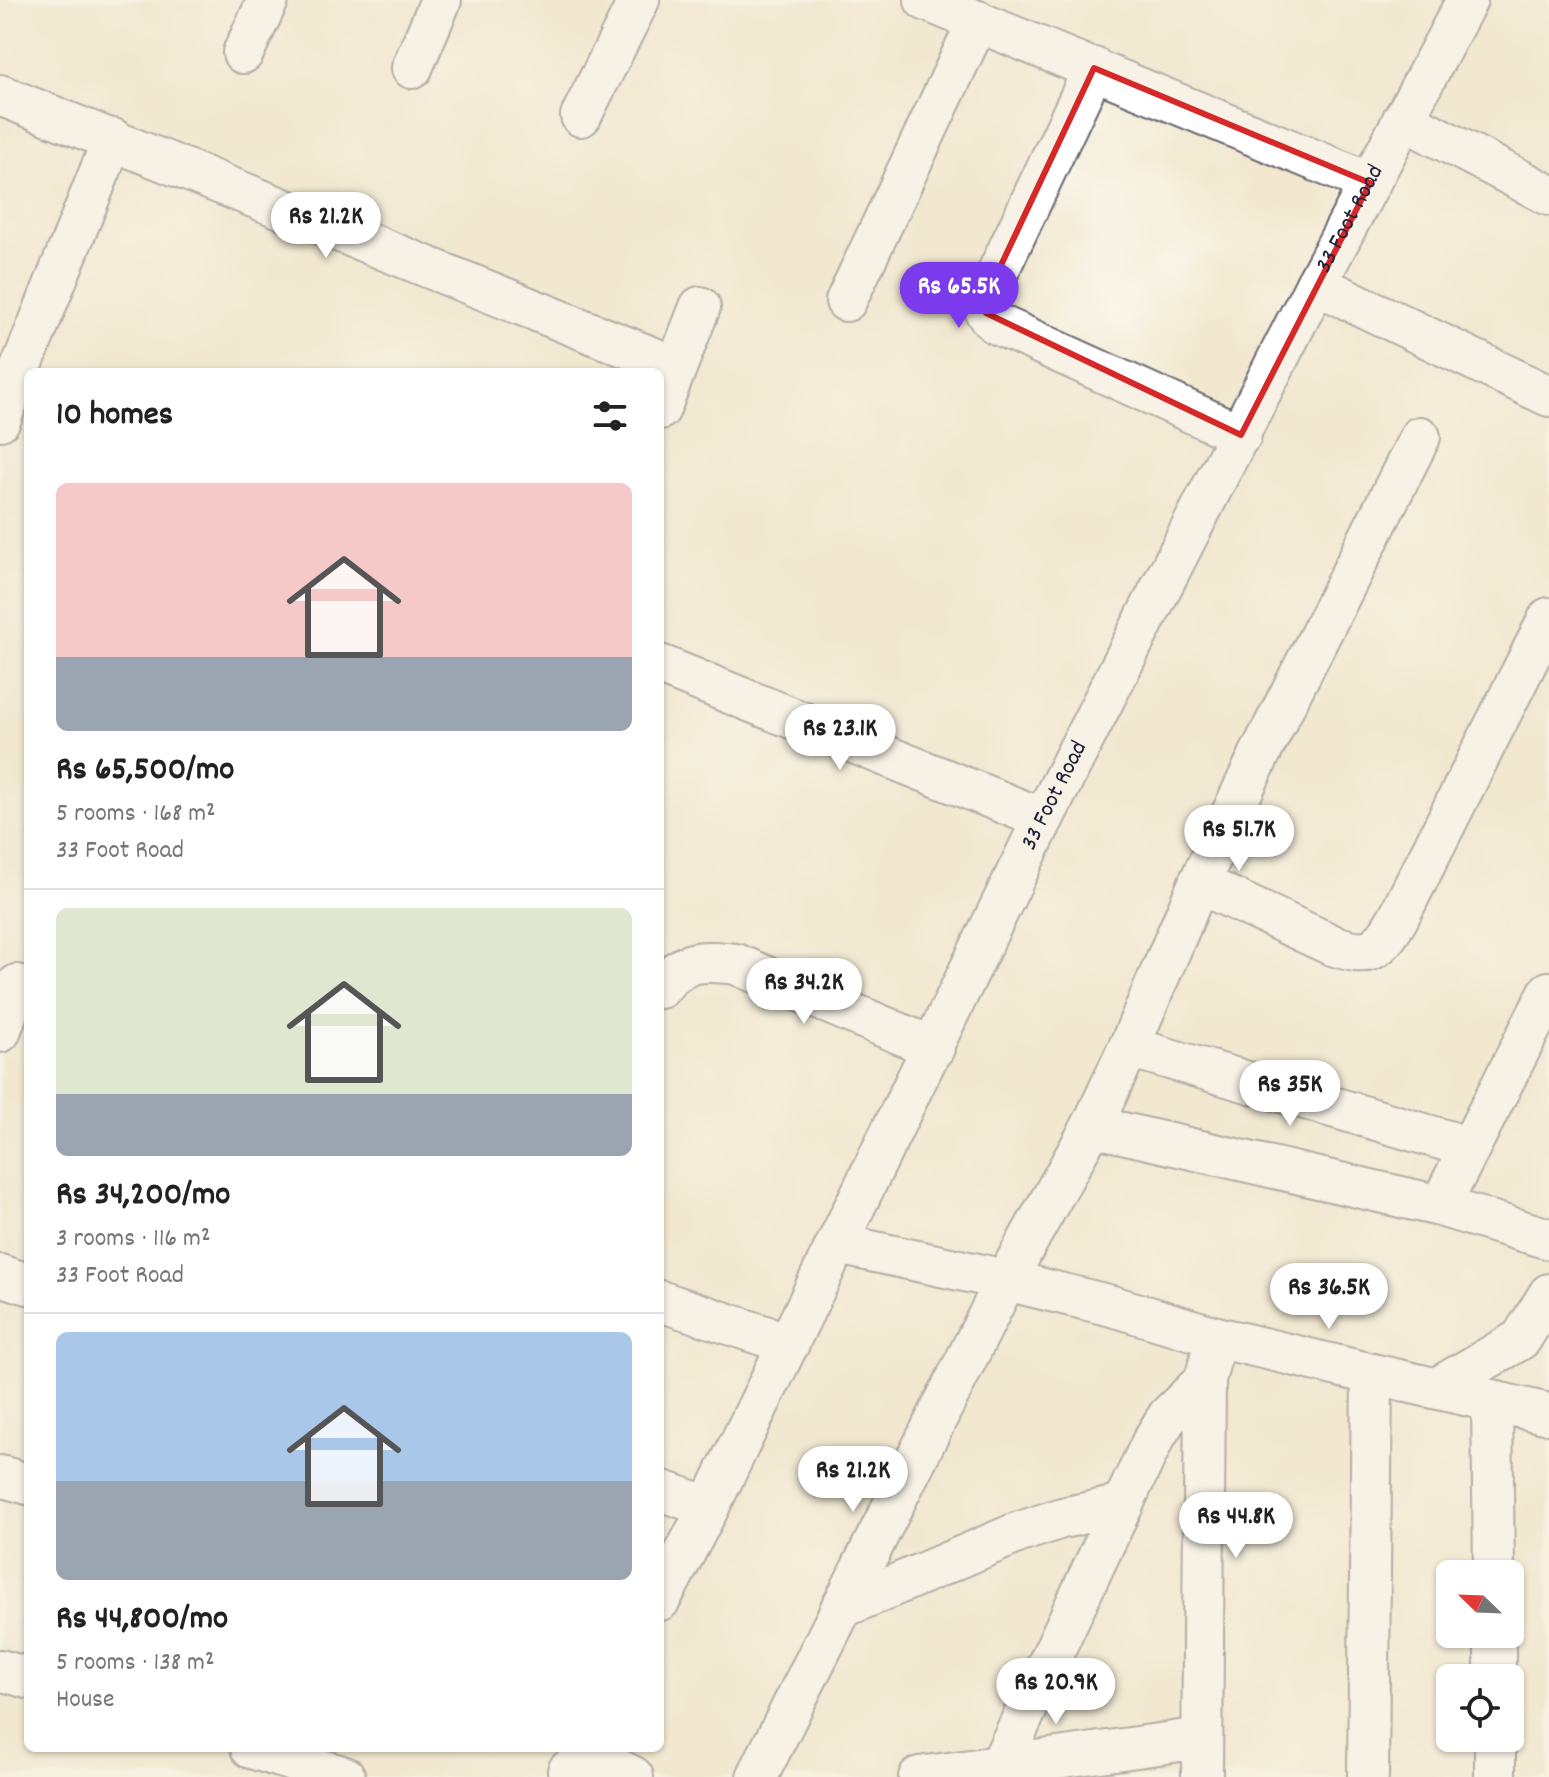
<!DOCTYPE html>
<html lang="en">
<head>
<meta charset="utf-8">
<style>
  body { margin:0; font-family:Dekko,sans-serif; background:#f2f2f2; color:#222; height:100vh; display:flex; flex-direction:column; font-size:30px; white-space:nowrap }
  * { box-sizing:border-box; margin:0 }
  p { font-size:26px; color:#767676 }
  .icon { flex:none; width:44px; height:44px; fill:none; stroke:currentColor; stroke-width:2; stroke-linecap:round; stroke-linejoin:round }
  .map { position:relative; flex:1; overflow:hidden }
  .panel { position:absolute; left:24px; top:368px; width:640px; height:1384px; display:flex; flex-direction:column; background:#fff; border-radius:12px; box-shadow:0 2px 6px #0004 }
  .panel>* { flex:none }
  .needle { width:52px; rotate:293deg }
  .fabs { position:absolute; left:1436px; top:1560px; display:grid; gap:16px }
  .fabs a { display:grid; place-items:center; width:88px; height:88px; border-radius:12px; background:#fff; box-shadow:0 2px 6px #0004; font-size:40px }
  .price { position:absolute; translate:-50% -68px; padding:0 18px; border-radius:28px; background:#fff; color:#222; font-size:26px; line-height:52px; filter:drop-shadow(0 2px 4px #0008) }
  .price::after { content:''; position:absolute; left:50%; top:48px; width:24px; height:18px; margin-left:-12px; background:inherit; clip-path:polygon(0 0,100% 0,50% 100%) }
  .price.on { background:#7c3aed; color:#fff }
  ul { padding:0; list-style:none }
  li { display:grid; align-content:center; gap:16px; height:424px; padding:0 32px }
  li+li { border-top:2px solid #e0e0e0 }
  li span { display:grid; place-items:center; height:248px; border-radius:12px; color:#555 }
  li>.icon { margin-inline-start:auto }
  span .icon { width:144px; height:144px; fill:#fffc; stroke-width:1 }
  li b { font-size:34px }
  h2 { display:flex; justify-content:space-between; align-items:center; height:96px; padding:0 32px; font-size:34px }
  .map>svg:first-child { display:block }
  .lines { fill:none; stroke-linecap:round; stroke-linejoin:round }
  .minor-casing { stroke:#6a676f; stroke-width:44 }
  .minor { stroke:#fff; stroke-width:40 }
  .marked { fill:none; stroke:#d62828; stroke-width:6; stroke-linejoin:round }
  .labels { text-anchor:middle; dominant-baseline:central; stroke-width:7; stroke-linejoin:round; paint-order:stroke }
  .street-label { font-size:24px; fill:#22223b; stroke:#fdfcf7 }
</style>
</head>
<body>
<div class="map">
<svg width="1549" height="1777" viewBox="0 0 1549 1777">
  <rect width="100%" height="100%" fill="#fdfcf7"/>
  <filter id="ink" filterUnits="userSpaceOnUse"><feTurbulence type="fractalNoise" baseFrequency=".0125" numOctaves="2"/><feDisplacementMap in="SourceGraphic" scale="16" xChannelSelector="R" yChannelSelector="G"/><feConvolveMatrix kernelMatrix="1 2 1 2 8 2 1 2 1" color-interpolation-filters="sRGB"/></filter>
  <filter id="wash" filterUnits="userSpaceOnUse"><feTurbulence type="fractalNoise" baseFrequency=".006" numOctaves="4" result="noise"/><feDisplacementMap in="SourceGraphic" scale="32" xChannelSelector="R" yChannelSelector="G"/><feGaussianBlur stdDeviation="1.8" result="paint"/><feColorMatrix in="noise" values="0 0 0 0 0 0 0 0 0 0 0 0 0 0 0 0 0 1.4 0 .05"/><feComposite in="paint" operator="in"/></filter>
  <g filter="url(#wash)">
    <rect width="100%" height="100%" fill="#f1e8cf"/>
  </g>
  <g filter="url(#ink)">
    <g class="lines">
      <defs>
        <g id="minor">
          <path d="M925 0 1370 183"/>
          <path d="M243 53 268 0"/>
          <path d="M412 68 441 0"/>
          <path d="M1094 68 986 297V313L995 323 1241 435"/>
          <path d="M0 95 676 367"/>
          <path d="M581 116 639 0"/>
          <path d="M1403 119 1549 195"/>
          <path d="M1316 284 1549 396"/>
          <path d="M846 301 978 21"/>
          <path d="M660 409 700 307"/>
          <path d="M0 420 113 139"/>
          <path d="M660 665 1043 819"/>
          <path d="M1199 883 1332 945C1371 958 1378 952 1398 918L1549 618"/>
          <path d="M660 988C683 959 701 960 736 964L934 1048"/>
          <path d="M0 1032 17 985"/>
          <path d="M1129 1047 1468 1147"/>
          <path d="M1092 1126 1440 1206 1549 1239"/>
          <path d="M1440 1206 1549 992"/>
          <path d="M838 1244 1006 1280 1112 1306 1216 1337 1372 1374 1368 1777"/>
          <path d="M0 1275 28 1284"/>
          <path d="M660 1301 789 1344"/>
          <path d="M1372 1374 1549 1414"/>
          <path d="M1437 1388 1521 1339 1549 1294"/>
          <path d="M1492 1400 1494 1574"/>
          <path d="M0 1476 28 1484"/>
          <path d="M660 1490 709 1507"/>
          <path id="s1" d="M660 1600 709 1507 1043 819 1316 284 1467 0"/>
          <path d="M841 1608 1017 1533 1062 1518 1123 1505"/>
          <path d="M1495 1634V1678"/>
          <path d="M0 1670 28 1678"/>
          <path d="M251 1748 345 1777"/>
          <path d="M1000 1766 1153 1440 1168 1416 1205 1380"/>
          <path d="M568 1771 617 1769 633 1777"/>
          <path d="M757 1777 1006 1280 1092 1126 1129 1047 1199 883 1259 756 1420 437"/>
          <path d="M919 1777 1202 1738"/>
          <path d="M1202 1777 1205 1380 1216 1337"/>
          <path d="M1495 1777V1738"/>
        </g>
      </defs>
      <use href="#minor" class="minor-casing"/>
      <use href="#minor" class="minor"/>
    </g>
  </g>
  <path d="M0 0H1549V1777H0ZM1094 68 1370 183 1241 435 986 313V297Z" fill="#f1e8cf" fill-opacity=".55" fill-rule="evenodd"/>
  <path class="marked" d="M1094 68 1370 183 1241 435 986 313V297Z"/>
  <g class="labels">
    <g class="street-label">
      <text stroke="none"><textPath href="#s1" startOffset="1544">33 Foot Road</textPath></text>
      <text stroke="none"><textPath href="#s1" startOffset="896">33 Foot Road</textPath></text>
    </g>
  </g>
</svg>
<div class="fabs">
<a><svg class="needle" viewBox="-14 -14 28 28"><path d="M0-13l5 13h-10z" fill="#e53935"/><path d="M0 13l5-13h-10z" fill="#767676"/></svg></a>
<a><svg class="icon" aria-label="locate" viewBox="0 0 24 24"><circle cx="12" cy="12" r="6"/><path d="M12 2v4M12 18v4M2 12h4M18 12h4"/></svg></a>
</div>
<b class="price" style="left:326px;top:260px">Rs 21.2K</b>
<b class="price on" style="left:959px;top:330px">Rs 65.5K</b>
<b class="price" style="left:840px;top:772px">Rs 23.1K</b>
<b class="price" style="left:1239px;top:873px">Rs 51.7K</b>
<b class="price" style="left:804px;top:1026px">Rs 34.2K</b>
<b class="price" style="left:1290px;top:1128px">Rs 35K</b>
<b class="price" style="left:1329px;top:1331px">Rs 36.5K</b>
<b class="price" style="left:853px;top:1514px">Rs 21.2K</b>
<b class="price" style="left:1236px;top:1560px">Rs 44.8K</b>
<b class="price" style="left:1056px;top:1726px">Rs 20.9K</b>
<section class="panel">
<h2>10 homes<svg class="icon" aria-label="filters" viewBox="0 0 24 24"><path d="M4 7h16M4 17h16"/><circle cx="9" cy="7" r="2"/><circle cx="15" cy="17" r="2"/></svg></h2>
<ul>
<li><span style="background:linear-gradient(#f6c9c9 70%,#9aa5b1 0)"><svg class="icon" aria-label="home" viewBox="0 0 24 24"><path d="M3 11l9-7 9 7M6 9v11h12V9"/></svg></span><div><b>Rs 65,500/mo</b><p>5 rooms · 168 m²</p><p>33 Foot Road</p></div></li>
<li><span style="background:linear-gradient(#dfe7d0 75%,#9aa5b1 0)"><svg class="icon" aria-label="home" viewBox="0 0 24 24"><path d="M3 11l9-7 9 7M6 9v11h12V9"/></svg></span><div><b>Rs 34,200/mo</b><p>3 rooms · 116 m²</p><p>33 Foot Road</p></div></li>
<li><span style="background:linear-gradient(#a9c7e8 60%,#9aa5b1 0)"><svg class="icon" aria-label="home" viewBox="0 0 24 24"><path d="M3 11l9-7 9 7M6 9v11h12V9"/></svg></span><div><b>Rs 44,800/mo</b><p>5 rooms · 138 m²</p><p>House</p></div></li>
</ul>
</section>
</div>
</body>
</html>
